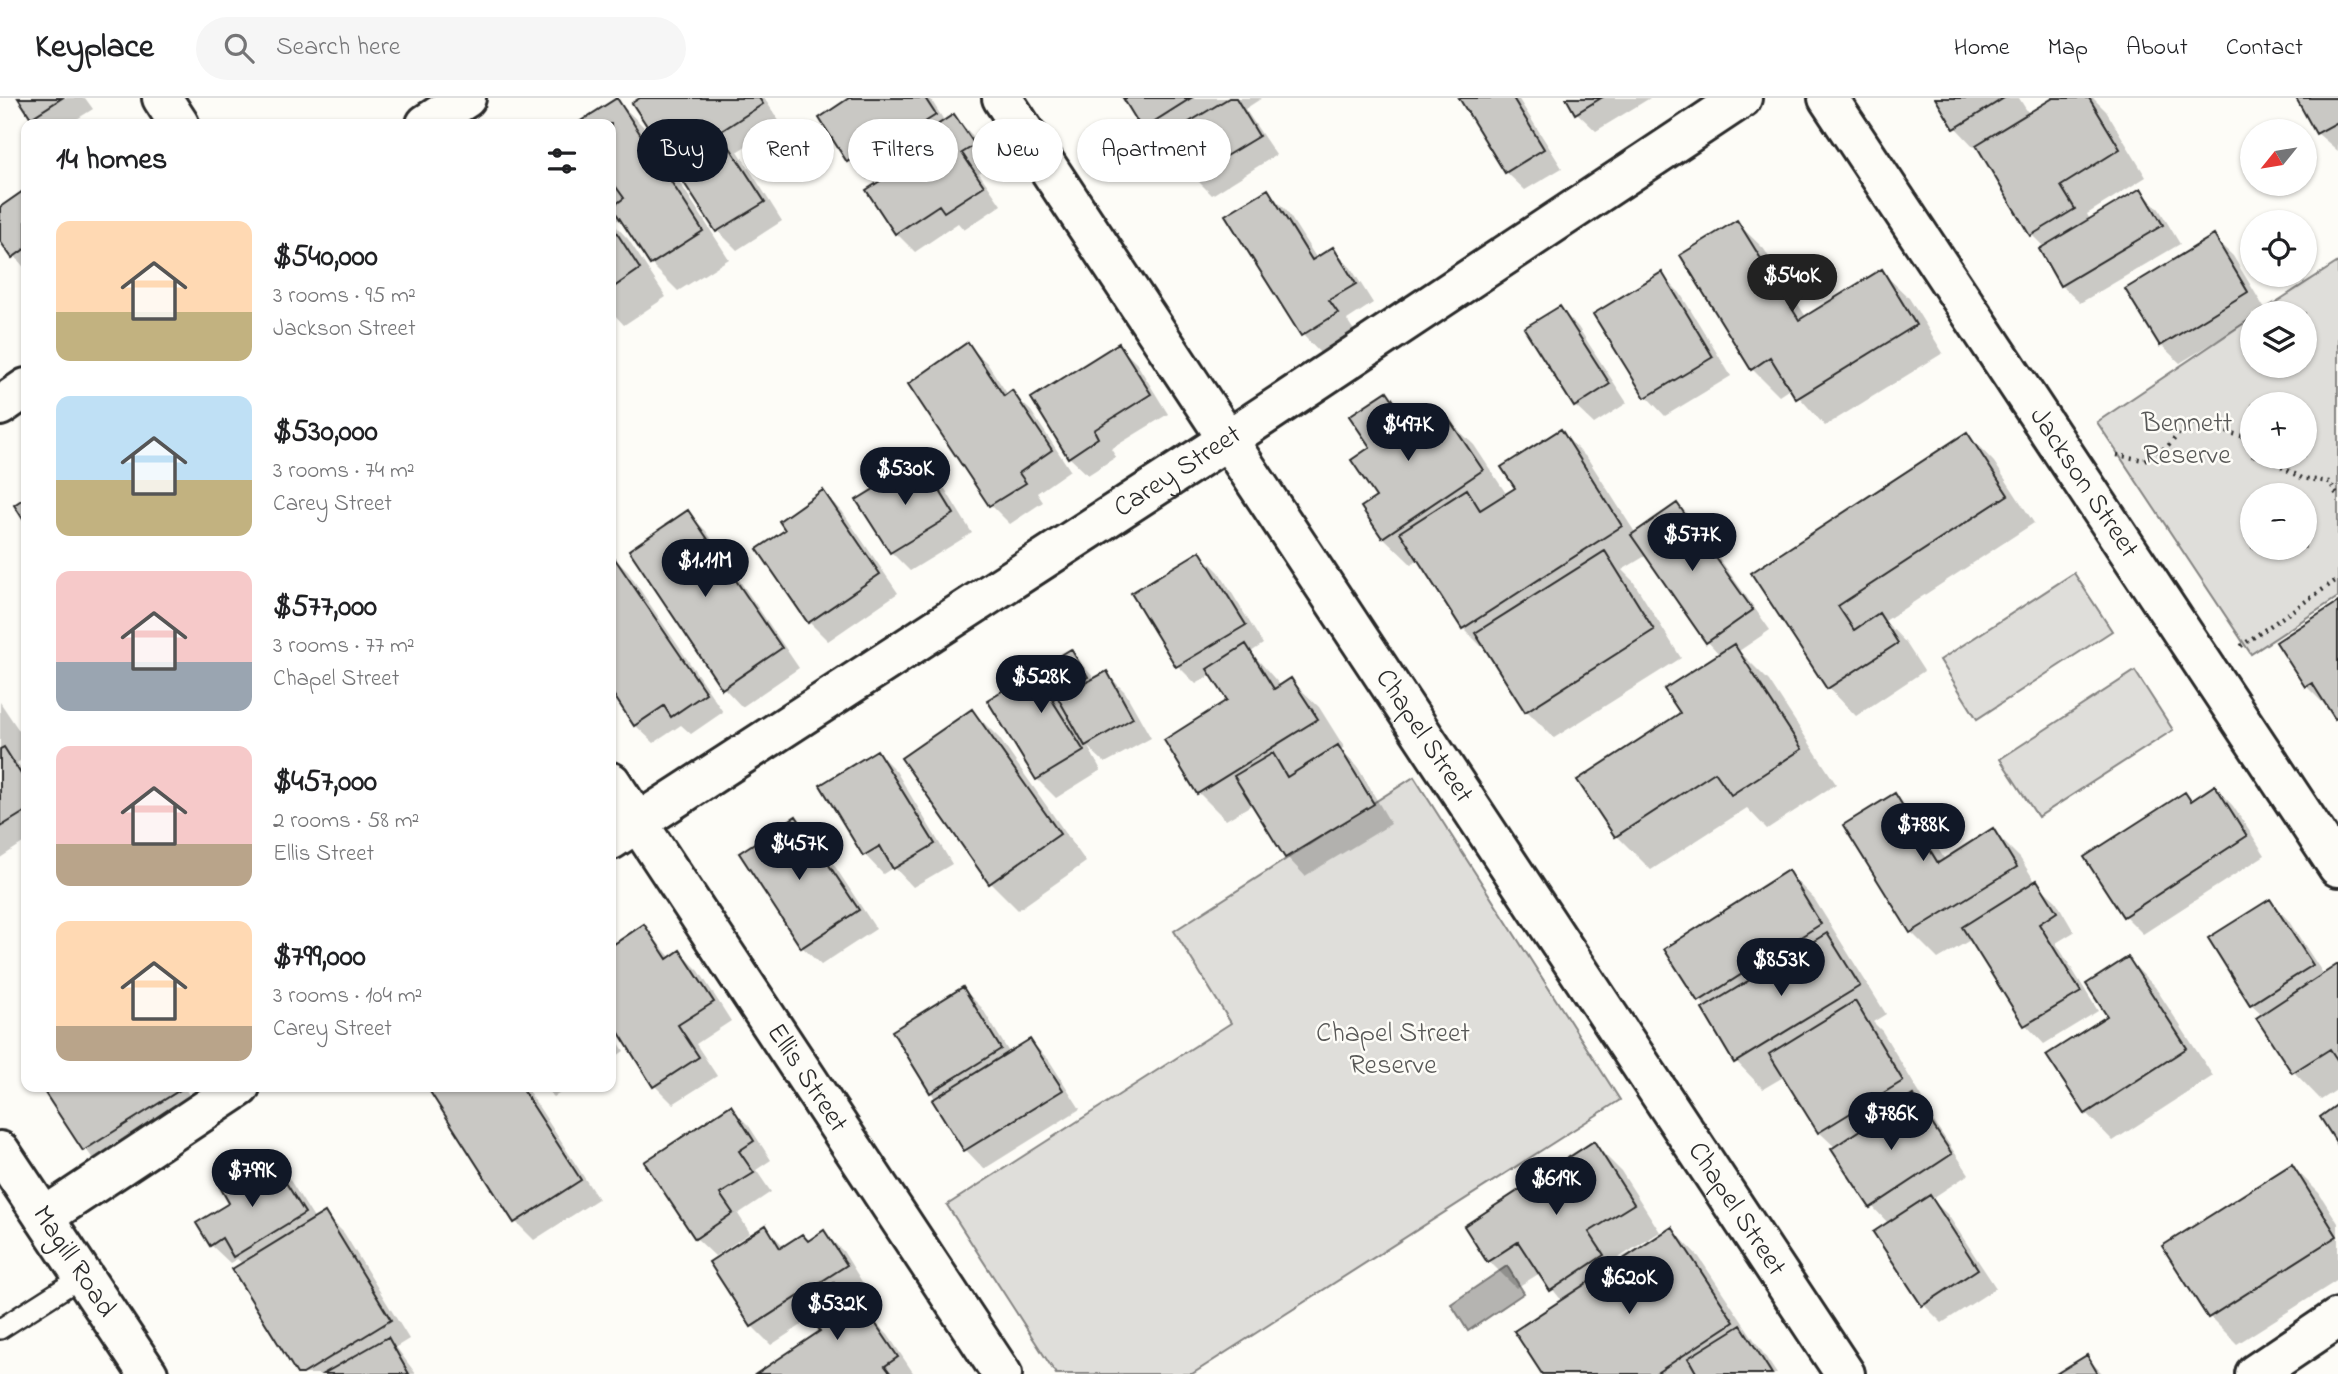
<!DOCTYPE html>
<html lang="en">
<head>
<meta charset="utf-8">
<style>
  body { margin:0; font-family:"Indie Flower",sans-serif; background:#f6f6f6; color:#202124; height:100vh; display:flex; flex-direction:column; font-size:26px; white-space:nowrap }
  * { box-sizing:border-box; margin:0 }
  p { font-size:23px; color:#757577 }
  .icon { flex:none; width:38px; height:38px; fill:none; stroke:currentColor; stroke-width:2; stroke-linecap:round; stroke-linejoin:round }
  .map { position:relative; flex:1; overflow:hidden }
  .panel { position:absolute; left:21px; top:21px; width:595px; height:973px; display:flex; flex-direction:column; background:#fff; border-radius:14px; box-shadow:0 2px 5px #0004 }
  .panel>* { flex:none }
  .banner { position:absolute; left:637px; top:21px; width:665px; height:63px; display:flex; gap:14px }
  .needle { width:46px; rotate:240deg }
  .fabs { position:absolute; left:2240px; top:21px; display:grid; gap:14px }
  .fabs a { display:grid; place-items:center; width:77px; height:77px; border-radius:50%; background:#fff; box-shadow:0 2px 5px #0004; font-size:35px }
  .price { position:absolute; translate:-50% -60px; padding:0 16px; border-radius:24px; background:#111827; color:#fff; font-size:23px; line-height:46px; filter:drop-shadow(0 2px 4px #0008) }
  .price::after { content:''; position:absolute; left:50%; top:42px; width:21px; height:16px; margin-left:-10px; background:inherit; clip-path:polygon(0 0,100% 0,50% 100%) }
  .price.on { background:#222; color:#fff }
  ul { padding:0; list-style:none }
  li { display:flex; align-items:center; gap:21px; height:175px; padding:0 35px }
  li span { display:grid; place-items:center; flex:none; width:196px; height:140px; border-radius:14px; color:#555 }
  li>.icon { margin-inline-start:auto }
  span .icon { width:84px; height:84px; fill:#fffc; stroke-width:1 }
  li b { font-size:30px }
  h2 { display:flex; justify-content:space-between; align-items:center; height:84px; padding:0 35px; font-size:30px }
  .chip { padding:0 24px; border-radius:32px; background:#fff; box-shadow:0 2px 5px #0004; font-size:24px; line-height:63px }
  .chip.on { background:#111827; color:#fff }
  header { display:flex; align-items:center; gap:42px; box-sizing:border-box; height:98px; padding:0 35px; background:#fff; border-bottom:2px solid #e0e0e0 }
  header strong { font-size:33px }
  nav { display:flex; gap:38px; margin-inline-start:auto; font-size:24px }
  .search { width:490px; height:63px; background:#f6f6f6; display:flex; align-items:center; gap:18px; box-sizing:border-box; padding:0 24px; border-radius:38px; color:#757577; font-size:26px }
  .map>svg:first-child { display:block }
  .green { fill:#dfdeda; stroke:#858482; stroke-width:2; fill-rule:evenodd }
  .water { fill:#b5b4b1; stroke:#7e7d7b; stroke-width:2 }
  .shadow { fill:#0003 }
  .building { fill:#c9c8c4; stroke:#2b2b2b; stroke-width:2 }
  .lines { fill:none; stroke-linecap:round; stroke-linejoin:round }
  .service-casing { stroke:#2b2b2b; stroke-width:24 }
  .minor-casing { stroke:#2b2b2b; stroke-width:44 }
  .secondary-casing { stroke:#2b2b2b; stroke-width:44 }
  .path { stroke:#2b2b2b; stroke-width:4.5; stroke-dasharray:2 5; stroke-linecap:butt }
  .service { stroke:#fdfcf7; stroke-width:19 }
  .minor { stroke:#fdfcf7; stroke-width:38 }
  .secondary { stroke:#fdfcf7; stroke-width:38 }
  .labels { text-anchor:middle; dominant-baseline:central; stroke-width:5; stroke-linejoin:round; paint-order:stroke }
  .park-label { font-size:28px; fill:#585857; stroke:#fdfcf7 }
  .street-label { font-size:28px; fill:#2b2b2b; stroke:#fdfcf7 }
</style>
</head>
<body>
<header>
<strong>Keyplace</strong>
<div class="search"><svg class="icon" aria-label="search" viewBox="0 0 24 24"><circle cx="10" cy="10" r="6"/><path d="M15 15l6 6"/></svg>Search here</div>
<nav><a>Home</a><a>Map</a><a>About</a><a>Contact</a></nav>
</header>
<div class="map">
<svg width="2338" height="1276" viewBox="0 0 2338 1276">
  <rect width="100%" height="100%" fill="#fdfcf7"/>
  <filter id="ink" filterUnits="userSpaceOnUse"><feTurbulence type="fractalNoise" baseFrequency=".0143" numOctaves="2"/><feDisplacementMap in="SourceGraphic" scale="14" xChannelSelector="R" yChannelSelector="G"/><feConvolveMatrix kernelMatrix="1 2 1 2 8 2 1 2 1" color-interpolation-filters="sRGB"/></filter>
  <g filter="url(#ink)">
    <path class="green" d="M2338 164V499L2251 556 2097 324 2252 220V268H2305V215H2259ZM2252 306H2305V359H2252ZM2305 397V450H2252V397Z
      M2074 475 2112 533 1977 621 1940 562Z
      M2135 573 2173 632 2038 719 2000 661Z
      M1414 679 1620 1002 1192 1276H1056L947 1107 1231 925 1174 833Z"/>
    <path class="water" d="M1507 1168 1524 1195 1468 1233 1451 1206Z"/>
    <path class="shadow" d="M20 0H85L93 11 69 26H39Z
      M644 0H764L781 26 738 53 782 123 737 152 718 133 635 6Z
      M852 0H930L945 24 954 18 972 37 992 67 979 75 1001 107 964 132 958 125 915 154 896 135 900 72 893 65 867 82 849 63 821 20Z
      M1125 0H1262L1245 11 1276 57 1212 97 1193 78 1178 53 1171 57 1144 30Z
      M1462 0H1518L1562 70 1525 92 1506 74Z
      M1568 0H1650L1596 33 1577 15Z
      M1937 0H2019L2029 16 2056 0H2093L2106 13 2146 79 2087 116 2090 122 2140 92 2159 111 2180 146 2080 205 2061 187 2044 149 2032 137 1977 47 1974 49 1956 30Z
      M2298 0H2338V53L2317 35Z
      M616 2 644 29 729 161 678 193 651 166 621 120 613 125 628 141 666 199 624 227 611 213V26H578Z
      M26 93V172L0 139V111Z
      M1267 93 1286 112 1317 161 1333 151 1351 170 1373 205 1347 222 1355 234 1321 256 1303 237 1228 118Z
      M1736 124 1764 151 1806 219 1881 173 1909 200 1943 255 1825 328 1791 290 1779 298 1752 271Z
      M2214 140 2233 158 2266 213 2252 215V221L2180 265 2161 247Z
      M1661 176 1680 195 1731 278 1665 318 1647 299Z
      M1559 210 1578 229 1627 305 1594 326 1575 308Z
      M968 247 987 265 1008 297 1012 295 1031 313 1070 372 1037 395 1043 404 1010 426 991 407 910 286Z
      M1118 247 1137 266 1168 316 1111 351 1116 359 1088 377 1069 359Z
      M1387 295 1423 335 1446 320 1474 347 1507 397 1517 390 1560 333 1588 361 1636 436 1676 407 1695 426 1770 532 1739 553 1769 583 1836 686 1767 731 1747 710 1651 772 1616 737 1682 615 1720 557 1708 544 1647 457 1622 472 1633 483 1681 560 1554 640 1526 612 1490 557 1463 530 1419 461 1411 466 1383 439 1373 349Z
      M1967 336 1994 364 2034 425 1885 523 1906 545 1924 573 1856 618 1829 590 1754 475Z
      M921 364 940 383 972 435 910 473 891 454 859 403Z
      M823 394 842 413 898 495 828 543 809 524 787 433Z
      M687 414 706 433 799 570 742 609 724 590Z
      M1200 455 1219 474 1263 546 1251 554 1281 588 1291 582 1319 609 1344 649 1340 652 1357 668 1391 726 1305 778 1287 759 1253 706 1226 722 1199 695 1166 642 1230 603 1213 576 1196 586 1178 568Z
      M611 457 628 474 723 614 691 636 681 627 654 645 635 627 611 590Z
      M2338 506V621L2327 606 2325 607 2306 588Z
      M1070 553 1095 581 1106 575 1125 594 1151 640 1105 665 1088 649 1101 672 1056 700 1037 681 990 602Z
      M0 604 26 643V659L17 665 26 676V743L0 760Z
      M972 613 999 640 1086 764 1018 812 990 784Z
      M877 654 896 673 952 766 913 789 894 769 883 776 865 757Z
      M2215 689 2233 708 2265 757 2143 836 2124 817 2184 696 2192 704Z
      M1895 698 1922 725 1945 762 1993 733 2020 760 2036 785 2056 803 2074 834 2056 845 2098 913 2044 946 2026 927 1972 841 1938 861 1911 834Z
      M796 720 815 738 876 831 821 867 802 849Z
      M1788 774 1815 802 1886 916 1873 924 1882 933 1929 1011 1926 1012 1969 1076 1931 1101 1948 1117 1996 1190 1942 1225 1923 1206 1889 1126 1872 1108 1836 1050 1819 1034 1785 978 1763 991 1736 963 1706 910 1666 851Z
      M2270 803 2288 822 2324 877 2338 868V991L2321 1002 2294 974 2258 920 2263 917 2251 906Z
      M644 829 671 860 680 854 699 873 731 923 696 946 717 978 673 1006 654 987 611 919V843L615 847Z
      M2128 861 2155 889 2213 978 2113 1043 2086 1015 2110 918Z
      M963 891 982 910 1010 956 1030 943 1049 962 1080 1011 984 1071 966 1052 931 994Z
      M611 932 624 953 611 962Z
      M43 989H184L191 1000 93 1061Z
      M429 989H526L598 1101 534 1142 515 1123Z
      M544 989H570L554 999Z
      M730 1009 749 1028 771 1062 756 1072 771 1094 738 1116 750 1135 715 1158 696 1140Z
      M1594 1046 1621 1073 1660 1134 1615 1162 1618 1166 1672 1131 1699 1159 1777 1276H1544L1562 1203 1540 1175 1516 1190 1489 1163Z
      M269 1061 288 1079 315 1122 325 1116 344 1135 409 1241 396 1249 416 1276H299L243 1166 237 1161 230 1165 211 1147 232 1105Z
      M2292 1068 2319 1095 2338 1125V1182L2237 1246 2210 1219Z
      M765 1130 785 1149 809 1145 824 1135 843 1153 864 1187 845 1199 863 1222 869 1218 888 1237 914 1276H758L823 1233 814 1219 771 1247 752 1228Z
      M2086 1259 2103 1276H2059Z"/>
    <path class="building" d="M18 0H62L31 20Z
      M617 0 703 133 650 167 612 109 624 100 611 82V26H576Z
      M640 0H759L763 6 720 34 765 104 716 134 632 5Z
      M849 0H925L936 17 879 53 874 47 847 64 819 20Z
      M1123 0H1191L1142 31Z
      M1229 0H1236L1259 38 1191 79 1166 38Z
      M1459 0H1513L1544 51 1505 75Z
      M1566 0H1601L1575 16Z
      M1935 0H2004L1954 31Z
      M2053 0H2089L2120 51 2061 88 2075 111 2030 138 1976 47Z
      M2296 0H2338V24L2316 36Z
      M954 16 975 47 962 55 984 88 944 114 939 107 895 136 866 92 908 65 899 52Z
      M2141 90 2163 127 2060 188 2039 151Z
      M26 91V150L12 160 0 143V109Z
      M1268 91 1312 162 1333 149 1356 186 1329 202 1338 215 1301 238 1225 117Z
      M1737 122 1799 222 1882 171 1916 227 1796 301 1770 259 1751 272 1680 157Z
      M611 126 640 171 611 191Z
      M2214 137 2248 194 2160 248 2125 191Z
      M1662 174 1713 259 1645 300 1593 216Z
      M1560 208 1610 286 1574 309 1524 230Z
      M968 244 1004 298 1012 292 1052 352 1019 375 1026 385 989 408 908 286Z
      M1119 245 1151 296 1094 332 1098 340 1068 360 1031 300Z
      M1387 293 1417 337 1446 317 1483 372 1382 440 1361 409 1376 399 1351 362 1370 349 1349 318Z
      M1561 331 1622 428 1462 531 1400 434 1467 391 1480 412 1515 390 1501 369Z
      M1967 334 2008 397 1838 508 1854 532 1879 515 1898 545 1827 591 1751 475Z
      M921 362 954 416 890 455 856 402Z
      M823 392 880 476 808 525 757 451 785 432 779 423Z
      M26 399V426L14 407Z
      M1677 405 1753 512 1706 545 1631 437Z
      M688 412 782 550 722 591 629 452Z
      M1200 453 1246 527 1176 569 1131 495Z
      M1605 453 1654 532 1525 614 1475 535Z
      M611 455 706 595 671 619 664 608 634 628 611 593Z
      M2338 504V619L2335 621 2312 585 2305 589 2276 544Z
      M1246 546 1274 591 1291 580 1318 621 1197 696 1164 642 1227 602 1207 571Z
      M1734 546 1802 651 1731 697 1715 674 1615 739 1577 682 1680 615 1664 591Z
      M1071 551 1088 579 1052 602 1084 653 1036 682 987 602Z
      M1107 573 1133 620 1085 648 1058 600Z
      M972 611 1060 736 989 786 901 660Z
      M1338 647 1374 706 1285 760 1234 678 1273 655 1287 679Z
      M4 649 26 684V713L0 729V651Z
      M877 652 935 746 893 771 880 748 863 758 820 687Z
      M2215 687 2247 738 2123 819 2084 759 2185 694 2191 703Z
      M1895 695 1938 765 1993 730 2017 769 1910 835 1843 727Z
      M796 718 859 812 801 850 739 755Z
      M1788 772 1821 826 1698 904 1664 851Z
      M2037 782 2057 814 2039 826 2081 894 2024 928 1962 829Z
      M2270 801 2313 867 2250 907 2208 840Z
      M644 826 667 861 680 852 714 904 678 927 699 959 653 989 611 922V841L614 846Z
      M1827 835 1860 888 1734 965 1702 911Z
      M2128 859 2187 950 2085 1016 2046 957 2107 918 2086 886Z
      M2338 866V963L2330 951 2292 975 2256 920Z
      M963 889 1001 951 930 995 892 933Z
      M1855 903 1903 983 1818 1035 1769 956Z
      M1030 941 1063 992 964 1053 932 1002Z
      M41 989H182L183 990 83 1053Z
      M427 989H521L581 1082 514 1125Z
      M1913 997 1952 1056 1870 1110 1831 1051Z
      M2338 1006V1047L2320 1019Z
      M731 1007 754 1043 739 1053 754 1075 720 1096 733 1115 695 1141 644 1064Z
      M1594 1043 1634 1106 1589 1134 1604 1157 1550 1193 1518 1144 1487 1164 1464 1128Z
      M269 1058 305 1115 233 1159 222 1140 210 1148 196 1125 229 1105 220 1089Z
      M2292 1066 2337 1138 2208 1220 2162 1148Z
      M1930 1097 1978 1171 1922 1208 1873 1134Z
      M325 1114 391 1222 303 1276H297L232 1171Z
      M766 1127 780 1150 802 1136 808 1143 824 1132 847 1167 751 1229 709 1164Z
      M1672 1129 1734 1224 1655 1276H1542L1514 1233Z
      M834 1185 859 1222 869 1216 898 1259 885 1268 891 1276H756L820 1233 802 1206Z
      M1741 1227 1772 1276H1697L1688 1260Z
      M388 1239 409 1276H323Z
      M2087 1257 2098 1276H2056Z"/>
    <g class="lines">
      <defs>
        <path id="service" d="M0 1231 83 1178"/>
        <g id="minor">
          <path d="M162 0 179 26"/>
          <path id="s1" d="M1002 0 1845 1276"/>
          <path id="s2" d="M1828 0 2338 769"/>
          <path d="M426 26 466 0"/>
          <path d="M0 308 26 290"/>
          <path id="s3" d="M611 684 1002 1276"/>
          <path id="s4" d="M611 742 1227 342 1742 0"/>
          <path d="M44 1119 240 989"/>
          <path d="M2255 1276 2338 1220"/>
        </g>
        <g id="secondary">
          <path id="s5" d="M0 1053 148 1276"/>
        </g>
      </defs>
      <use href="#service" class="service-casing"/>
      <use href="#minor" class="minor-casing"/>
      <use href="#secondary" class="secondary-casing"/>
      <path class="path" d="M2117 357 2144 362 2168 348 2189 324 2242 338 2252 348
        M2263 359 2302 380 2330 384 2338 399
        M2241 548 2338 481"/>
      <use href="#service" class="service"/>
      <use href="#minor" class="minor"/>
      <use href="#secondary" class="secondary"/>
    </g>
  </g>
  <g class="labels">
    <g class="park-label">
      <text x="2187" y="326">Bennett<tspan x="2187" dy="32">Reserve</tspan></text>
      <text x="1393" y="936">Chapel Street<tspan x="1393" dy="32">Reserve</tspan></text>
    </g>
    <g class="street-label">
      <text stroke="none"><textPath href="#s4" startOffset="676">Carey Street</textPath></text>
      <text stroke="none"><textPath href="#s2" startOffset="462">Jackson Street</textPath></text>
      <text stroke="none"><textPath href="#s1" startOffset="765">Chapel Street</textPath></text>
      <text stroke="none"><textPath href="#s3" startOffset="355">Ellis Street</textPath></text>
      <text stroke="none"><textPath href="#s1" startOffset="1332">Chapel Street</textPath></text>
      <text stroke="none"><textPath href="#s5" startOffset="133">Magill Road</textPath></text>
    </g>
  </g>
</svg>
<div class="fabs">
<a><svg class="needle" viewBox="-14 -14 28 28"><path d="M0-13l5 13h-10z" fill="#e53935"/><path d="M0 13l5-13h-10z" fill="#757577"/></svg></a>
<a><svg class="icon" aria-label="locate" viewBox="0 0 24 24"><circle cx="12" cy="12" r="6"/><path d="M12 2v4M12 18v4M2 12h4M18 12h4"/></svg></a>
<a><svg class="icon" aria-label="layers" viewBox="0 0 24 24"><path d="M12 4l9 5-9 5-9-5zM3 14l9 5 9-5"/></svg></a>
<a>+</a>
<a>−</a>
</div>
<b class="price on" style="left:1792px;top:216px">$540K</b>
<b class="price" style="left:1408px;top:365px">$497K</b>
<b class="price" style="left:905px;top:409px">$530K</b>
<b class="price" style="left:1692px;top:475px">$577K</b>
<b class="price" style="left:705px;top:501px">$1.11M</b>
<b class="price" style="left:1041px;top:617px">$528K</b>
<b class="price" style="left:1923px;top:765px">$788K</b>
<b class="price" style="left:799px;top:784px">$457K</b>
<b class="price" style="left:1781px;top:900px">$853K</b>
<b class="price" style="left:1891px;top:1054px">$786K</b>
<b class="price" style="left:252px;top:1111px">$799K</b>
<b class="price" style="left:1556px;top:1119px">$619K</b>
<b class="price" style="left:1629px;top:1218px">$620K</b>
<b class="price" style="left:837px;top:1244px">$532K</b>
<div class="banner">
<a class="chip on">Buy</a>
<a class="chip">Rent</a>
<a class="chip">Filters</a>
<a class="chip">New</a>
<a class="chip">Apartment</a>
</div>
<section class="panel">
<h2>14 homes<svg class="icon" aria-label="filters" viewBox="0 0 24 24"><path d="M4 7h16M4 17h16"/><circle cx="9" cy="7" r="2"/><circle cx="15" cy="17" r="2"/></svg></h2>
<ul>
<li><span style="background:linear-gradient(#ffd9b3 65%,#c2b280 0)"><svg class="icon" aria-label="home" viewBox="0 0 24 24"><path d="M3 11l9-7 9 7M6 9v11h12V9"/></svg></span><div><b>$540,000</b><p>3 rooms · 95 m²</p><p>Jackson Street</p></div></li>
<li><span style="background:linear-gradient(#bfe0f5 60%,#c2b280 0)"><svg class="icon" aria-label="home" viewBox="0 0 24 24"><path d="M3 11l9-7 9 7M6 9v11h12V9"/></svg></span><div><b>$530,000</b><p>3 rooms · 74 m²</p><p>Carey Street</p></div></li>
<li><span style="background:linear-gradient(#f6c9c9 65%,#9aa5b1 0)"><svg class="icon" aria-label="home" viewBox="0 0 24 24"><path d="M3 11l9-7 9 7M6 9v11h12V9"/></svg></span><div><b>$577,000</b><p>3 rooms · 77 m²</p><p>Chapel Street</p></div></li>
<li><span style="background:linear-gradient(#f6c9c9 70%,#b9a48a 0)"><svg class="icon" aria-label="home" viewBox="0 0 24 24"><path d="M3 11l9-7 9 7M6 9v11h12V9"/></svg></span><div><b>$457,000</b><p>2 rooms · 58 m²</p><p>Ellis Street</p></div></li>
<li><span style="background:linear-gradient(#ffd9b3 75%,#b9a48a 0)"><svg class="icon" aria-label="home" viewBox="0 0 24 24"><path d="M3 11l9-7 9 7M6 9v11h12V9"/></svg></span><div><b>$799,000</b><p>3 rooms · 104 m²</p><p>Carey Street</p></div></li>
</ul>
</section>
</div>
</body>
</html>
